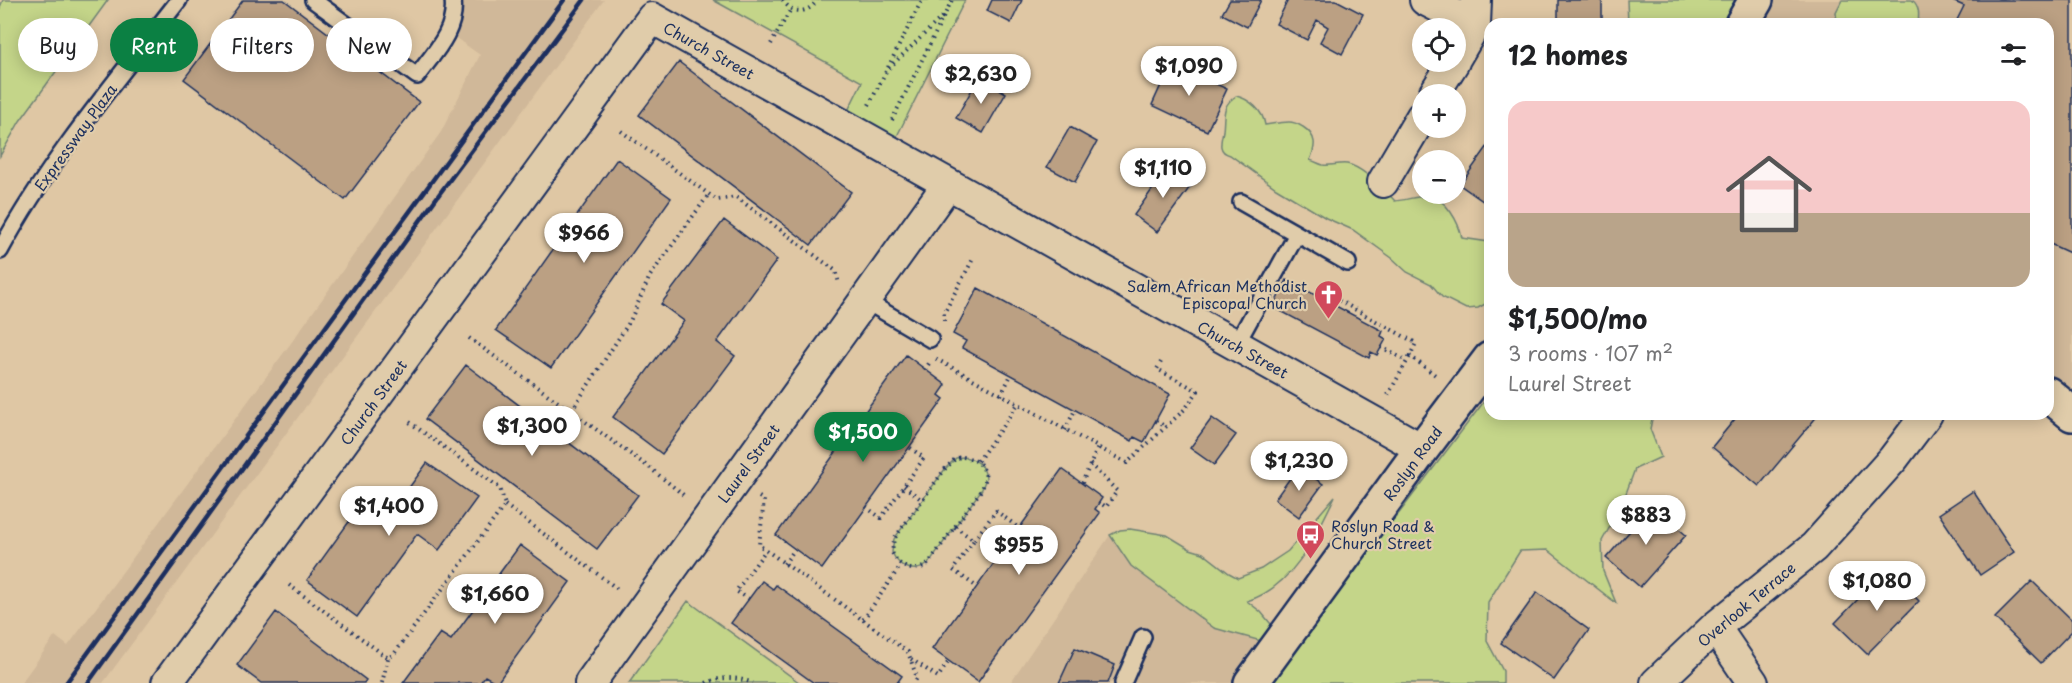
<!DOCTYPE html>
<html lang="en">
<head>
<meta charset="utf-8">
<style>
  body { margin:0; font-family:"Playpen Sans",sans-serif; background:#f6f6f6; color:#202124; height:100vh; display:flex; flex-direction:column; font-size:22px; white-space:nowrap }
  * { box-sizing:border-box; margin:0 }
  p { font-size:20px; color:#757577 }
  .icon { flex:none; width:33px; height:33px; fill:none; stroke:currentColor; stroke-width:2; stroke-linecap:round; stroke-linejoin:round }
  .map { position:relative; flex:1; overflow:hidden }
  .details { position:absolute; left:1484px; top:18px; width:570px; height:402px; display:flex; flex-direction:column; background:#fff; border-radius:18px; box-shadow:0 3px 15px #0003 }
  .details>* { flex:none }
  .hud { position:absolute; left:18px; top:18px; width:570px; height:54px; display:flex; gap:12px }
  .controls { position:absolute; left:1412px; top:18px; display:grid; gap:12px }
  .controls a { display:grid; place-items:center; width:54px; height:54px; border-radius:50%; background:#fff; box-shadow:0 3px 15px #0003; font-size:30px }
  .price { position:absolute; translate:-50% -51px; padding:0 14px; border-radius:21px; background:#fff; color:#222; font-size:20px; line-height:39px; filter:drop-shadow(0 2px 3px #0008) }
  .price::after { content:''; position:absolute; left:50%; top:36px; width:18px; height:14px; margin-left:-9px; background:inherit; clip-path:polygon(0 0,100% 0,50% 100%) }
  .price.on { background:#0b8043; color:#fff }
  ul { padding:0; list-style:none }
  li { display:grid; align-content:center; gap:12px; height:318px; padding:0 24px }
  li+li { border-top:2px solid #e0e0e0 }
  li span { display:grid; place-items:center; height:186px; border-radius:18px; color:#555 }
  li>.icon { margin-inline-start:auto }
  span .icon { width:108px; height:108px; fill:#fffc; stroke-width:1 }
  li b { font-size:26px }
  h2 { display:flex; justify-content:space-between; align-items:center; height:72px; padding:0 24px; font-size:26px }
  .chip { padding:0 21px; border-radius:27px; background:#fff; box-shadow:0 3px 15px #0003; font-size:21px; line-height:54px }
  .chip.on { background:#0b8043; color:#fff }
  .map>svg:first-child { display:block }
  .built { fill:#d0b899 }
  .green { fill:#c4d589; stroke:#708274; stroke-width:1.5 }
  .building { fill:#bba083; stroke:#1b2f5e; stroke-width:1.5 }
  .lines { fill:none; stroke-linecap:round; stroke-linejoin:round }
  .lane-casing { stroke:#1b2f5e; stroke-width:20 }
  .street-casing { stroke:#1b2f5e; stroke-width:34 }
  .secondary-casing { stroke:#1b2f5e; stroke-width:38 }
  .path { stroke:#1b2f5e; stroke-width:4; stroke-dasharray:1.5 4.5; stroke-linecap:butt }
  .lane { stroke:#e0ccaa; stroke-width:15 }
  .street { stroke:#e0ccaa; stroke-width:30 }
  .secondary { stroke:#e0ccaa; stroke-width:33 }
  .rail { stroke:#1b2f5e; stroke-width:4.5 }
  .labels { text-anchor:middle; dominant-baseline:central; stroke-width:4.5; stroke-linejoin:round; paint-order:stroke }
  .street-label { font-size:15px; fill:#1b2f5e; stroke:#e0ccaa }
  .poi-label { font-size:15px; fill:#1b2f5e; stroke:#e0ccaa; text-anchor:end }
</style>
</head>
<body>
<div class="map">
<svg width="2072" height="683" viewBox="0 0 2072 683">
  <rect width="100%" height="100%" fill="#dfc7a4"/>
  <filter id="ink" filterUnits="userSpaceOnUse"><feTurbulence type="fractalNoise" baseFrequency=".0167" numOctaves="2"/><feDisplacementMap in="SourceGraphic" scale="12" xChannelSelector="R" yChannelSelector="G"/><feConvolveMatrix kernelMatrix="1 2 1 2 8 2 1 2 1" color-interpolation-filters="sRGB"/></filter>
  <g filter="url(#ink)">
    <path class="built" d="M453 0H604L103 683H21L55 636 68 646 291 343 441 132 480 55 449 33Z
      M1756 0H2072V414L2048 394V24H1742Z
      M1110 535 1281 645 1253 683H1010Z"/>
    <path class="green" d="M3 0H108L20 121 0 156V7Z
      M713 0H965L890 150 842 123 862 82Z
      M1627 0H1756L1742 24H1689V22L1688 24H1628Z
      M1842 0H1912C1920 6 1919 15 1918 24H1837L1836 12Z
      M1236 96C1250 99 1263 111 1265 125 1273 124 1281 122 1289 122 1295 122 1298 124 1303 127 1317 136 1316 146 1310 160 1314 161 1319 164 1323 165 1331 166 1339 163 1347 164 1363 167 1384 189 1395 201 1406 200 1417 196 1428 196 1446 197 1459 223 1462 238L1489 242V302L1478 308 1466 309 1442 297 1431 284 1407 272 1392 258 1353 230 1326 218 1276 188 1230 155C1217 152 1221 141 1223 131 1225 115 1221 106 1236 96Z
      M1489 395 1490 414H1653L1650 429 1661 457 1635 469 1621 507 1602 541 1603 571 1616 603 1548 550 1520 551 1488 602 1487 641 1503 671V683H1263L1265 642 1214 628 1131 566 1110 535 1120 530 1130 529 1167 535 1190 549 1203 553 1229 573 1238 578 1261 569 1288 551 1335 496C1316 536 1292 588 1247 601L1261 612 1275 629 1321 607 1400 512Z
      M963 457C976 459 984 464 986 478L982 489 928 564C914 575 898 567 892 552L894 539 945 469 956 458Z
      M688 601 800 683H629Z"/>
    <path class="building" d="M243 0H284L419 102 345 200 184 79Z
      M992 0H1022L1011 23 987 11Z
      M1230 0H1261L1247 27 1222 14Z
      M1288 0H1336L1363 14 1342 54 1320 42 1328 27 1317 20 1307 40 1276 24Z
      M1558 0H1602V24H1558Z
      M1950 0H2072V254L2048 243V24H1955L1964 6Z
      M679 62 851 192 811 245 639 115Z
      M1171 63 1227 89 1207 131 1152 105Z
      M979 77 1006 93 983 133 956 118Z
      M1070 127 1097 142 1075 182 1047 167Z
      M1490 143V206L1460 185Z
      M617 159 671 198 551 368 496 330Z
      M1169 166 1193 183 1157 232 1134 215Z
      M724 220 777 260 717 342 735 356 662 454 613 417 684 321 661 304Z
      M1287 280 1383 331 1381 336 1386 339 1377 355 1371 352 1369 358 1273 307Z
      M978 288 1170 394 1144 442 1134 437 1132 441 962 348 966 341 953 334Z
      M906 355 946 385 939 395 944 399 822 569 776 535Z
      M466 365 638 495 597 549 425 419Z
      M1739 414H1819L1759 486 1712 447Z
      M1212 418 1236 435 1214 465 1190 448Z
      M427 463 477 498 439 550 417 534 357 617 307 580 369 494 392 511Z
      M1298 467 1323 484 1299 517 1275 499Z
      M1062 469 1102 498 1095 509 1100 513 978 682 932 649Z
      M1973 491 2014 552 1980 575 1939 514Z
      M1652 506 1686 535 1640 587 1606 558Z
      M520 545 570 582 497 683 485 676 480 683H403L440 633 451 640Z
      M1887 569 1919 601 1867 654 1835 623Z
      M762 581 773 589 776 585 902 676 897 683H814L731 623Z
      M2032 581 2072 620V631L2041 663 1995 618Z
      M1537 592 1589 630 1554 680 1501 643Z
      M276 612 366 680 364 683H261L237 665Z
      M1075 648 1115 665 1108 683H1059Z"/>
    <g class="lines">
      <defs>
        <path id="lane" d="M313 0 417 76C434 53 457 30 453 0
          M1241 202 1348 263
          M0 251C49 160 116 81 179 0
          M864 300 930 339
          M1236 345 1297 234
          M1123 683 1143 637"/>
        <path id="street" d="M1425 0 1475 25
          M1455 59 1475 25 1476 0
          M1434 94 1454 62
          M1383 182 1422 116
          M1715 627 1753 683
          M167 683 652 18 1422 449
          M590 683 948 184
          M1656 683 1715 627 1814 547 1893 459 1927 414"/>
        <path id="secondary" d="M1742 24 1756 0
          M2048 394 2072 414
          M1251 683 1422 449 1490 359"/>
      </defs>
      <use href="#lane" class="lane-casing"/>
      <use href="#street" class="street-casing"/>
      <use href="#secondary" class="secondary-casing"/>
      <path class="path" d="M783 0C791 14 808 15 817 0
        M771 44 791 9
        M889 68 942 17
        M869 105 922 0
        M892 120 952 0
        M621 131 717 200 736 197 836 271 839 284
        M1326 301 1329 295 1416 343 1410 356 1438 377
        M944 321V313L973 259
        M469 338 650 468 686 497
        M1381 347 1407 361
        M936 359 1127 463 1185 409 1198 391 1157 369 1161 362
        M925 370 931 360
        M1001 395 1011 375
        M1388 395 1410 356
        M572 410 630 321 650 276 709 194
        M1156 421 1166 427
        M1065 430 1075 410
        M963 457C976 459 984 464 986 478L982 489 928 564C914 575 898 567 892 552L894 539 945 469 956 458Z
        M978 461 1018 404
        M1090 464 1117 491 1106 507 1099 502
        M1082 483 1098 447
        M904 486 922 500
        M759 497 764 500 759 545 863 620 901 565
        M505 505 619 590
        M866 507 881 518 924 458 909 447
        M955 527 974 540 953 570 977 587
        M974 540 996 511 1019 528
        M784 564 795 549
        M289 585 388 658 394 654 505 505 500 488 408 421
        M749 599 736 591 766 550
        M863 620 908 652 917 678 914 683
        M911 659 938 677 949 661
        M382 683 388 658
        M706 683C722 676 737 677 753 683"/>
      <use href="#lane" class="lane"/>
      <use href="#street" class="street"/>
      <use href="#secondary" class="secondary"/>
      <path class="rail" d="M66 683 564 0
        M88 683 440 193 584 0"/>
    </g>
  </g>
  <defs>
    <symbol id="church-pin" viewBox="-11 -11 22 30"><path d="M0 17L-7.5 6A9.5 9.5 0 1 1 7.5 6Z" fill="#d1495b" stroke="#e0ccaa"/><path d="M-1.2-6h2.4v3.5h3.3v2.4h-3.3V6h-2.4V-.1h-3.3v-2.4h3.3Z" fill="#fff"/></symbol>
    <symbol id="bus-pin" viewBox="-11 -11 22 30"><path d="M0 17L-7.5 6A9.5 9.5 0 1 1 7.5 6Z" fill="#d1495b" stroke="#e0ccaa"/><path d="M-5-6H5V4H4V6H2V4H-2V6H-4V4H-5ZM-3.5-4V0h7V-4ZM-3.5 1.2v1.5H-2V1.2ZM2 1.2v1.5H3.5V1.2Z" fill="#fff"/></symbol>
  </defs>
  <g fill-rule="evenodd">
    <use href="#church-pin" x="1312" y="278" width="33" height="45"/>
    <use href="#bus-pin" x="1294" y="518" width="33" height="45"/>
  </g>
  <g class="labels">
    <g class="street-label">
      <text transform="translate(709 50) rotate(29)">Church Street</text>
      <text transform="translate(75 137) rotate(-54)">Expressway Plaza</text>
      <text transform="translate(1243 349) rotate(29)">Church Street</text>
      <text transform="translate(373 402) rotate(-54)">Church Street</text>
      <text transform="translate(748 463) rotate(-54)">Laurel Street</text>
      <text transform="translate(1412 463) rotate(-54)">Roslyn Road</text>
      <text transform="translate(1746 604) rotate(-40)">Overlook Terrace</text>
    </g>
    <g class="poi-label">
      <text x="1307" y="285">Salem African Methodist<tspan x="1307" dy="17">Episcopal Church</tspan></text>
      <text x="1331" y="525" text-anchor="start">Roslyn Road &amp;<tspan x="1331" dy="17">Church Street</tspan></text>
    </g>
  </g>
</svg>
<div class="controls">
<a><svg class="icon" aria-label="locate" viewBox="0 0 24 24"><circle cx="12" cy="12" r="6"/><path d="M12 2v4M12 18v4M2 12h4M18 12h4"/></svg></a>
<a>+</a>
<a>−</a>
</div>
<b class="price" style="left:1189px;top:97px">$1,090</b>
<b class="price" style="left:981px;top:105px">$2,630</b>
<b class="price" style="left:1163px;top:199px">$1,110</b>
<b class="price" style="left:584px;top:264px">$966</b>
<b class="price" style="left:532px;top:457px">$1,300</b>
<b class="price on" style="left:863px;top:463px">$1,500</b>
<b class="price" style="left:1299px;top:492px">$1,230</b>
<b class="price" style="left:389px;top:537px">$1,400</b>
<b class="price" style="left:1646px;top:546px">$883</b>
<b class="price" style="left:1019px;top:576px">$955</b>
<b class="price" style="left:1877px;top:612px">$1,080</b>
<b class="price" style="left:495px;top:625px">$1,660</b>
<div class="hud">
<a class="chip">Buy</a>
<a class="chip on">Rent</a>
<a class="chip">Filters</a>
<a class="chip">New</a>
</div>
<section class="details">
<h2>12 homes<svg class="icon" aria-label="filters" viewBox="0 0 24 24"><path d="M4 7h16M4 17h16"/><circle cx="9" cy="7" r="2"/><circle cx="15" cy="17" r="2"/></svg></h2>
<ul>
<li><span style="background:linear-gradient(#f6c9c9 60%,#b9a48a 0)"><svg class="icon" aria-label="home" viewBox="0 0 24 24"><path d="M3 11l9-7 9 7M6 9v11h12V9"/></svg></span><div><b>$1,500/mo</b><p>3 rooms · 107 m²</p><p>Laurel Street</p></div></li>
</ul>
</section>
</div>
</body>
</html>
